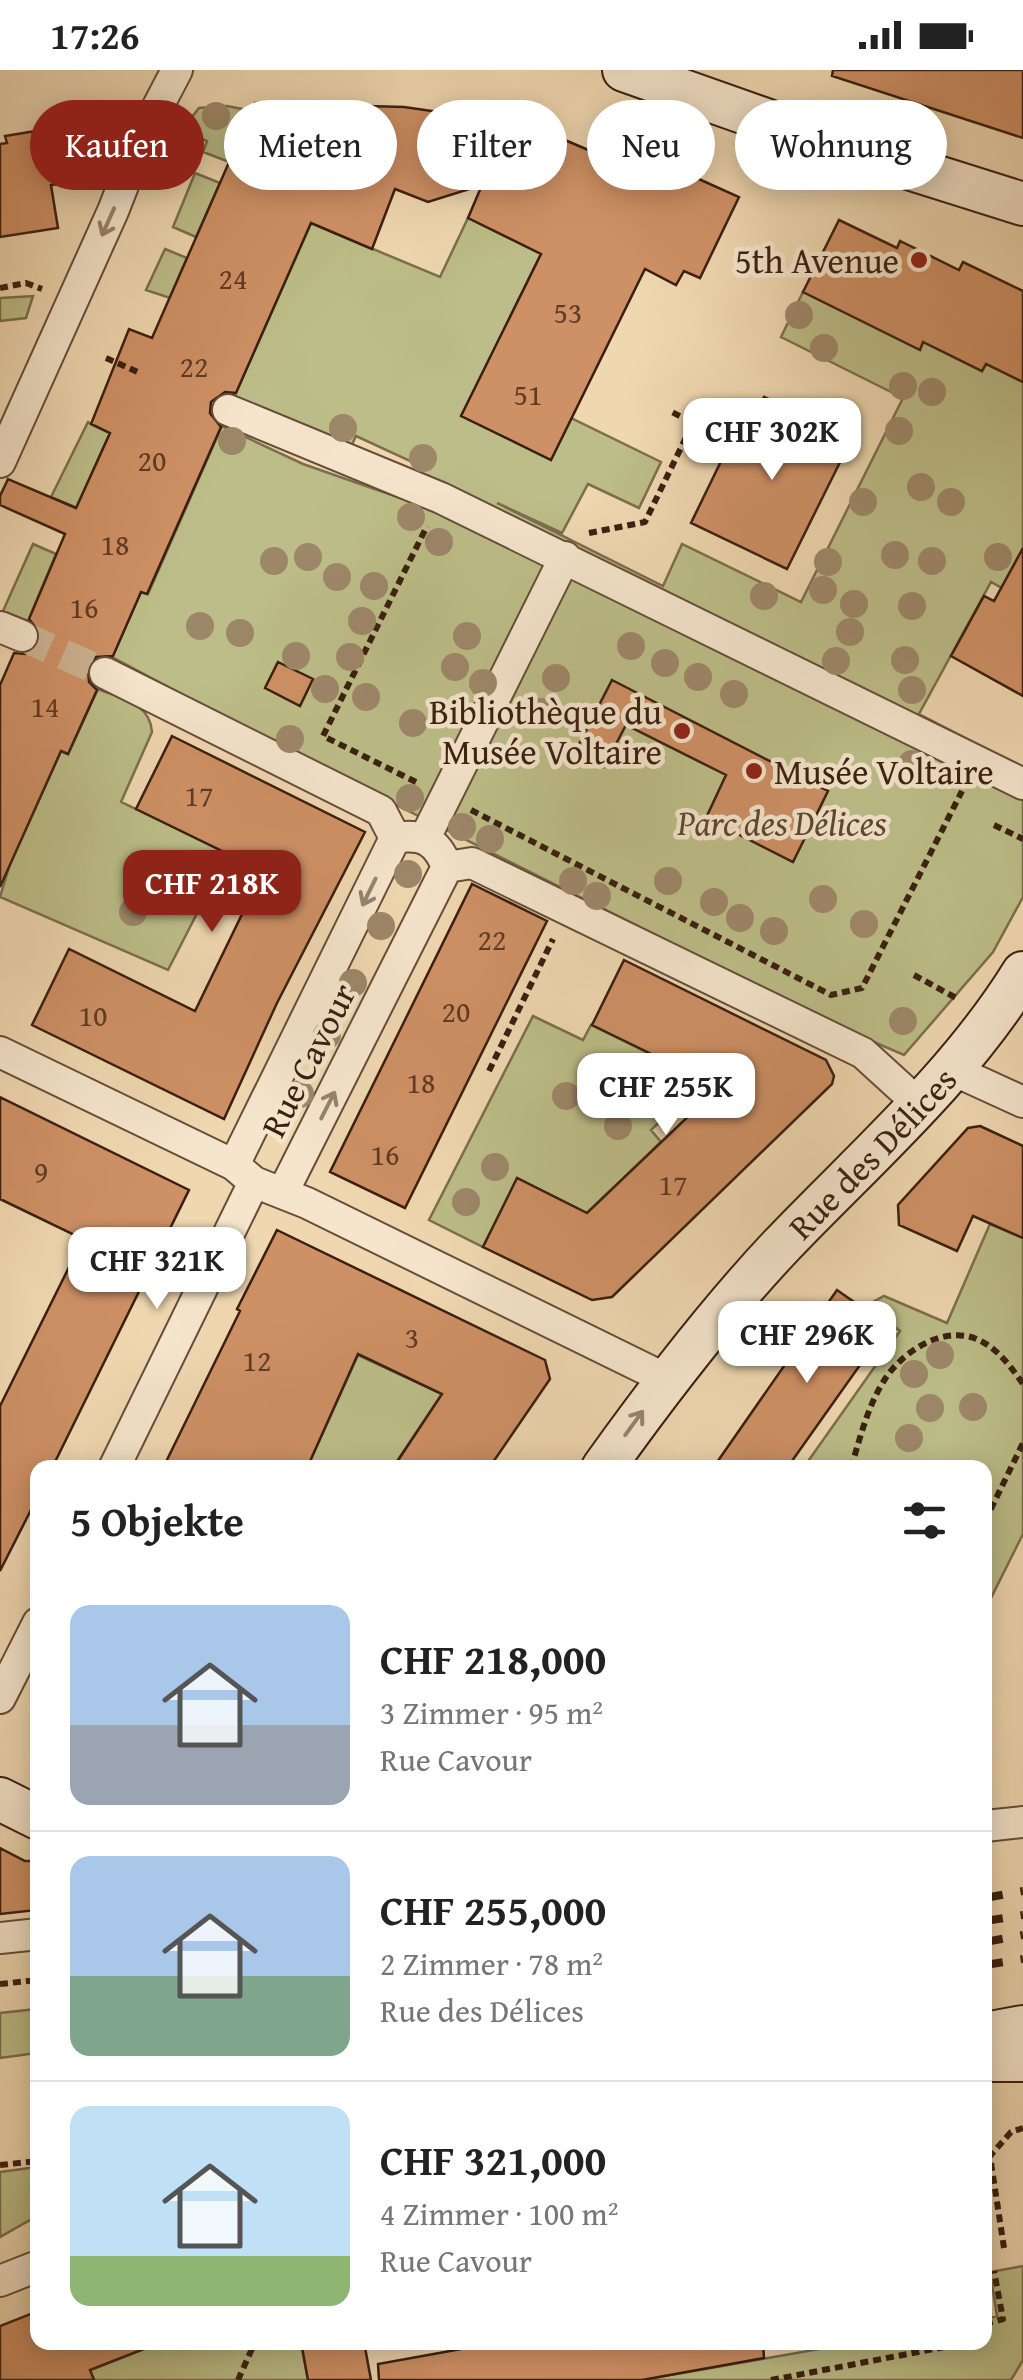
<!DOCTYPE html>
<html lang="de">
<head>
<meta charset="utf-8">
<style>
  body { margin:0; font-family:"Gentium Book Plus",serif; background:#f6f6f6; color:#222; height:100vh; display:flex; flex-direction:column; font-size:38px; white-space:nowrap }
  * { box-sizing:border-box; margin:0 }
  p { font-size:32px; color:#767676 }
  .icon { flex:none; width:55px; height:55px; fill:none; stroke:currentColor; stroke-width:2; stroke-linecap:round; stroke-linejoin:round }
  .map { position:relative; flex:1; overflow:hidden }
  .panel { position:absolute; left:30px; top:1390px; width:962px; height:890px; display:flex; flex-direction:column; background:#fff; border-radius:20px; box-shadow:0 5px 25px #0003 }
  .panel>* { flex:none }
  .hud { position:absolute; left:30px; top:30px; width:965px; height:90px; display:flex; gap:20px }
  .price { position:absolute; translate:-50% -85px; padding:0 22px; border-radius:20px; background:#fff; color:#222; font-size:32px; line-height:65px; filter:drop-shadow(0 2px 5px #0008) }
  .price::after { content:''; position:absolute; left:50%; top:60px; width:30px; height:22px; margin-left:-15px; background:inherit; clip-path:polygon(0 0,100% 0,50% 100%) }
  .price.current { background:#8f2418; color:#fff }
  ul { padding:0; list-style:none }
  li { display:flex; align-items:center; gap:30px; height:250px; padding:0 40px }
  li+li { border-top:2px solid #e0e0e0 }
  li span { display:grid; place-items:center; flex:none; width:280px; height:200px; border-radius:20px; color:#555 }
  li>.icon { margin-inline-start:auto }
  span .icon { width:120px; height:120px; fill:#fffc; stroke-width:1 }
  li b { font-size:42px }
  h2 { display:flex; justify-content:space-between; align-items:center; height:120px; padding:0 40px; font-size:42px }
  .tag { padding:0 35px; border-radius:45px; background:#fff; box-shadow:0 5px 25px #0003; font-size:35px; line-height:90px }
  .tag.current { background:#8f2418; color:#fff }
  .status { display:flex; justify-content:space-between; align-items:center; height:70px; padding:0 50px; background:#fff; direction:ltr }
  .status svg { height:28px; fill:currentColor }
  .map>svg:first-child { display:block }
  .green { fill:#bcbd88; stroke:#7b6e4c; stroke-width:2.5 }
  .building { fill:#ce9065; stroke:#3a1f11; stroke-width:2.5 }
  .lines { fill:none; stroke-linecap:round; stroke-linejoin:round }
  .street-tunnel { stroke:#cbb290; stroke-width:30; stroke-dasharray:30 15; stroke-linecap:butt }
  .street-casing { stroke:#674d39; stroke-width:34 }
  .secondary-casing { stroke:#3a1f11; stroke-width:46 }
  .path { stroke:#3a1f11; stroke-width:6; stroke-dasharray:8 5; stroke-linecap:butt }
  .street { stroke:#f5e5cc; stroke-width:30 }
  .secondary { stroke:#f5e5cc; stroke-width:42 }
  .rail { stroke:#3a1f11; stroke-width:8; stroke-dasharray:18 18; stroke-linecap:butt }
  .tree { fill:#9d8769 }
  .oneway { stroke:#98826e }
  .poi-dot { fill:#8f2418; stroke:#f5e5cc; stroke-width:4 }
  .labels { text-anchor:middle; dominant-baseline:central; stroke-width:9; stroke-linejoin:round; paint-order:stroke }
  .number-label { font-size:30px; fill:#5f3b26 }
  .poi-label { font-size:35px; fill:#3a1f11; stroke:#f5e5cc; text-anchor:end }
  .park-label { font-size:35px; font-style:italic; fill:#5a462f; stroke:#f5e5cc }
  .street-label { font-size:35px; fill:#3a1f11; stroke:#f5e5cc }
</style>
</head>
<body>
<div class="status"><b>17:26</b><svg viewBox="0 0 49 12"><path d="M0 12V9h3v3zM5 12V6h3v6zM10 12V3h3v9zM15 12V0h3v12zM26 1h20v11H26zM47 4h2v5h-2z"/></svg></div>
<div class="map">
<svg width="1023" height="2310" viewBox="0 0 1023 2310">
  <rect width="100%" height="100%" fill="#efd7b0"/>
  <filter id="stains"><feTurbulence type="fractalNoise" baseFrequency=".002" numOctaves="4"/><feColorMatrix values="0 0 0 0 .2 0 0 0 0 .09 0 0 0 0 .02 0 0 0 .5 -.17"/></filter>
  <radialGradient id="worn" r=".72"><stop offset=".6" stop-color="#630" stop-opacity="0"/><stop offset="1" stop-color="#630" stop-opacity=".3"/></radialGradient>
  <path class="green" d="M227 36 252 41 229 92 203 82 207 71 181 61 199 38Z
    M195 103 220 113 196 167 173 157Z
    M468 148 541 184 462 346 571 348 661 392 639 438 588 414 562 463 497 433 663 516 682 474 801 532 903 328 781 267 803 222 920 279 923 272 982 301 986 294 1023 312V478L1002 518 991 512 919 644 1023 698V827L993 882 904 985 839 957 281 677 112 587 141 522 148 524 222 356 303 394 403 429 419 395 356 366 348 383 231 334 311 153 440 207Z
    M165 179 187 188 170 228 146 220Z
    M33 226 26 248 0 251V228Z
    M88 352 110 363 77 438 51 427Z
    M33 474 56 484 28 551 3 541Z
    M98 619C122 629 150 633 152 662L121 732 228 783 168 900 0 827 10 794 61 681 68 684Z
    M533 946 583 970 591 955 703 1010 651 1060 661 1072 587 1143 518 1109 483 1177 429 1150Z
    M990 1154 1023 1168V1464L985 1540V1398L804 1397 900 1261 866 1236 884 1226 947 1253Z
    M358 1285 442 1324 393 1397 384 1392 380 1397 307 1398Z
    M37 1939V1983L0 1988V1943Z
    M37 2097V2146L0 2167V2102Z
    M1023 2196V2290L1011 2310H642L854 2273 985 2272V2249L997 2246 990 2202Z
    M301 2272 308 2310H94L90 2300 159 2273Z"/>
  <path class="building" d="M833 0H1023V68L832 6Z
    M255 33 404 37 530 55 593 82 599 69 678 107 681 101 739 127 700 208 684 201 676 215 645 199 551 390 461 346 541 184 468 148 482 115 428 132 395 119 372 179 311 153 236 323 225 322 211 332 210 343 221 357 147 524 141 522 113 586 96 587 88 596 89 612 97 620 68 684 61 681 0 817V615L14 583 25 584 39 574 40 563 29 549 65 464 0 435V426L8 409 76 438 110 363 91 354 129 259 152 268Z
    M42 60 45 76 54 75 60 114 51 115 58 158 0 167V74L7 73 5 66Z
    M839 150 897 178 900 171 959 200 963 192 1023 221V312L986 294 982 301 923 272 920 280 803 222Z
    M764 327 852 368 787 499 691 453 726 381 737 385Z
    M1023 478V626L951 586 984 526 994 531Z
    M278 592 313 609 300 636 265 618Z
    M612 610 828 721 793 792 706 748 726 705 626 655 604 697 575 682Z
    M172 666 365 762 277 933 224 1049 32 955 69 879 195 941 263 801 136 739Z
    M472 814 547 851 405 1138 330 1102Z
    M624 890 826 990 834 1006 832 1014 612 1227 592 1230 483 1177 517 1108 587 1143 719 1017 592 955Z
    M0 1027 189 1120 52 1398H38V1426L0 1501V1336L83 1169 0 1129Z
    M980 1056 1023 1076V1168L973 1146 957 1181 899 1155 898 1135 968 1058Z
    M277 1160 545 1290 550 1309 489 1398H393L442 1324 358 1284 307 1398H163L240 1241 237 1239Z
    M837 1220 894 1260 878 1283 872 1278 787 1398H713Z
    M0 1778 25 1791H38L37 1840 0 1844Z
    M38 2241V2272L154 2275 90 2300 94 2310H0V2256Z
    M301 2272H364L371 2310H308Z
    M500 2272H763L764 2288 642 2310H379L378 2294Z"/>
  <g class="lines">
    <path class="street-tunnel" d="M22 566 105 603"/>
    <defs>
      <path id="street" d="M228 340 441 428 1023 714
        M0 392 113 141 142 67 177 0
        M0 557 22 566
        M105 603 381 741 395 768
        M425 768 565 487
        M447 797 472 793 863 983 920 1035
        M0 982 234 1095 254 1112 307 1133 666 1309
        M953 1000 1023 1032
        M234 1095 395 768C423 763 437 771 447 797L283 1122
        M114 1398 254 1112
        M0 1628 38 1553
        M985 1756 1023 1752
        M0 1868 38 1864
        M0 2211 38 2196"/>
      <g id="secondary">
        <path d="M624 0 842 77 1023 134"/>
        <path id="s1" d="M603 1398C658 1321 715 1246 780 1177 865 1088 958 1008 1023 903"/>
        <path d="M0 1729 38 1748"/>
        <path d="M985 1964 1023 1957"/>
        <path d="M985 1990H1023"/>
      </g>
    </defs>
    <use href="#street" class="street-casing"/>
    <use href="#secondary" class="secondary-casing"/>
    <path class="path" d="M0 218 26 213 42 219
      M106 288 138 302
      M589 463 645 452 693 353 670 341
      M416 712 323 666 427 456
      M471 740 831 925 862 918 962 721
      M994 755 1023 769
      M914 905 958 929
      M489 1001 553 869
      M851 1398C860 1368 868 1335 885 1309 903 1281 945 1254 979 1270 999 1280 1011 1297 1023 1314
      M985 1451 1023 1373
      M0 1914 38 1910
      M0 2095 38 2091
      M1004 2178 990 2086 1011 2062 1023 2058
      M985 2254 1003 2249 994 2201
      M238 2310 255 2272
      M771 2310 971 2272"/>
    <use href="#street" class="street"/>
    <use href="#secondary" class="secondary"/>
    <path class="rail" d="M985 1828 1023 1821
      M985 1851 1023 1845
      M985 1872 1023 1865
      M985 1895 1023 1889"/>
  </g>
  <g class="tree">
    <circle cx="216" cy="46" r="14"/>
    <circle cx="799" cy="245" r="14"/>
    <circle cx="824" cy="278" r="14"/>
    <circle cx="903" cy="316" r="14"/>
    <circle cx="932" cy="322" r="14"/>
    <circle cx="343" cy="358" r="14"/>
    <circle cx="899" cy="361" r="14"/>
    <circle cx="232" cy="371" r="14"/>
    <circle cx="423" cy="388" r="14"/>
    <circle cx="921" cy="417" r="14"/>
    <circle cx="863" cy="432" r="14"/>
    <circle cx="951" cy="432" r="14"/>
    <circle cx="411" cy="447" r="14"/>
    <circle cx="439" cy="472" r="14"/>
    <circle cx="895" cy="485" r="14"/>
    <circle cx="308" cy="487" r="14"/>
    <circle cx="998" cy="487" r="14"/>
    <circle cx="274" cy="491" r="14"/>
    <circle cx="932" cy="491" r="14"/>
    <circle cx="828" cy="492" r="14"/>
    <circle cx="337" cy="507" r="14"/>
    <circle cx="374" cy="516" r="14"/>
    <circle cx="823" cy="520" r="14"/>
    <circle cx="764" cy="526" r="14"/>
    <circle cx="854" cy="534" r="14"/>
    <circle cx="912" cy="536" r="14"/>
    <circle cx="362" cy="551" r="14"/>
    <circle cx="200" cy="556" r="14"/>
    <circle cx="850" cy="562" r="14"/>
    <circle cx="240" cy="563" r="14"/>
    <circle cx="467" cy="566" r="14"/>
    <circle cx="631" cy="576" r="14"/>
    <circle cx="296" cy="586" r="14"/>
    <circle cx="350" cy="587" r="14"/>
    <circle cx="905" cy="590" r="14"/>
    <circle cx="836" cy="591" r="14"/>
    <circle cx="665" cy="593" r="14"/>
    <circle cx="455" cy="597" r="14"/>
    <circle cx="698" cy="607" r="14"/>
    <circle cx="556" cy="608" r="14"/>
    <circle cx="483" cy="613" r="14"/>
    <circle cx="325" cy="619" r="14"/>
    <circle cx="912" cy="620" r="14"/>
    <circle cx="734" cy="624" r="14"/>
    <circle cx="366" cy="627" r="14"/>
    <circle cx="541" cy="642" r="14"/>
    <circle cx="413" cy="653" r="14"/>
    <circle cx="290" cy="669" r="14"/>
    <circle cx="912" cy="694" r="14"/>
    <circle cx="410" cy="728" r="14"/>
    <circle cx="462" cy="757" r="14"/>
    <circle cx="490" cy="769" r="14"/>
    <circle cx="408" cy="804" r="14"/>
    <circle cx="573" cy="811" r="14"/>
    <circle cx="668" cy="811" r="14"/>
    <circle cx="597" cy="826" r="14"/>
    <circle cx="823" cy="829" r="14"/>
    <circle cx="206" cy="831" r="14"/>
    <circle cx="714" cy="832" r="14"/>
    <circle cx="133" cy="842" r="14"/>
    <circle cx="740" cy="848" r="14"/>
    <circle cx="864" cy="854" r="14"/>
    <circle cx="381" cy="856" r="14"/>
    <circle cx="774" cy="861" r="14"/>
    <circle cx="353" cy="913" r="14"/>
    <circle cx="903" cy="951" r="14"/>
    <circle cx="327" cy="965" r="14"/>
    <circle cx="300" cy="1024" r="14"/>
    <circle cx="566" cy="1026" r="14"/>
    <circle cx="618" cy="1056" r="14"/>
    <circle cx="495" cy="1097" r="14"/>
    <circle cx="466" cy="1132" r="14"/>
    <circle cx="940" cy="1285" r="14"/>
    <circle cx="914" cy="1304" r="14"/>
    <circle cx="973" cy="1337" r="14"/>
    <circle cx="930" cy="1338" r="14"/>
    <circle cx="909" cy="1368" r="14"/>
  </g>
  <defs><path id="oneway-shaft" d="M-6 0H5M1.5-3L5.5 0L1.5 3" fill="none" stroke-width="1.6" stroke-linecap="round" stroke-linejoin="round" transform="scale(2.5)"/></defs>
  <g class="oneway">
    <use href="#oneway-shaft" transform="translate(108 152) rotate(114)"/>
    <use href="#oneway-shaft" transform="translate(369 822) rotate(116)"/>
    <use href="#oneway-shaft" transform="translate(328 1035) rotate(-63)"/>
    <use href="#oneway-shaft" transform="translate(634 1353) rotate(-54)"/>
  </g>
  <g class="poi-dot">
    <circle cx="919" cy="190" r="10"/>
    <circle cx="682" cy="661" r="10"/>
    <circle cx="754" cy="701" r="10"/>
  </g>
  <g class="labels">
    <g class="number-label">
      <text x="233" y="208">24</text>
      <text x="568" y="242">53</text>
      <text x="194" y="296">22</text>
      <text x="528" y="324">51</text>
      <text x="152" y="390">20</text>
      <text x="115" y="474">18</text>
      <text x="84" y="537">16</text>
      <text x="45" y="636">14</text>
      <text x="199" y="725">17</text>
      <text x="492" y="869">22</text>
      <text x="456" y="941">20</text>
      <text x="93" y="945">10</text>
      <text x="421" y="1012">18</text>
      <text x="385" y="1084">16</text>
      <text x="41" y="1101">9</text>
      <text x="673" y="1114">17</text>
      <text x="412" y="1267">3</text>
      <text x="257" y="1290">12</text>
    </g>
    <g class="poi-label">
      <text x="899" y="190">5th Avenue</text>
      <text x="662" y="641">Bibliothèque du<tspan x="662" dy="40">Musée Voltaire</tspan></text>
      <text x="774" y="701" text-anchor="start">Musée Voltaire</text>
    </g>
    <g class="park-label">
      <text x="782" y="752">Parc des Délices</text>
    </g>
    <g class="street-label">
      <text transform="translate(308 990) rotate(-63)">Rue Cavour</text>
      <text stroke="none"><textPath href="#s1" startOffset="415">Rue des Délices</textPath></text>
    </g>
  </g>
  <rect width="100%" height="100%" filter="url(#stains)"/>
  <rect width="100%" height="100%" fill="url(#worn)"/>
</svg>
<b class="price" style="left:772px;top:413px">CHF 302K</b>
<b class="price current" style="left:212px;top:865px">CHF 218K</b>
<b class="price" style="left:666px;top:1068px">CHF 255K</b>
<b class="price" style="left:157px;top:1242px">CHF 321K</b>
<b class="price" style="left:807px;top:1316px">CHF 296K</b>
<div class="hud">
<a class="tag current">Kaufen</a>
<a class="tag">Mieten</a>
<a class="tag">Filter</a>
<a class="tag">Neu</a>
<a class="tag">Wohnung</a>
</div>
<section class="panel">
<h2>5 Objekte<svg class="icon" aria-label="filters" viewBox="0 0 24 24"><path d="M4 7h16M4 17h16"/><circle cx="9" cy="7" r="2"/><circle cx="15" cy="17" r="2"/></svg></h2>
<ul>
<li><span style="background:linear-gradient(#a9c7e8 60%,#9aa5b1 0)"><svg class="icon" aria-label="home" viewBox="0 0 24 24"><path d="M3 11l9-7 9 7M6 9v11h12V9"/></svg></span><div><b>CHF 218,000</b><p>3 Zimmer · 95 m²</p><p>Rue Cavour</p></div></li>
<li><span style="background:linear-gradient(#a9c7e8 60%,#7fa58c 0)"><svg class="icon" aria-label="home" viewBox="0 0 24 24"><path d="M3 11l9-7 9 7M6 9v11h12V9"/></svg></span><div><b>CHF 255,000</b><p>2 Zimmer · 78 m²</p><p>Rue des Délices</p></div></li>
<li><span style="background:linear-gradient(#bfe0f5 75%,#8fb573 0)"><svg class="icon" aria-label="home" viewBox="0 0 24 24"><path d="M3 11l9-7 9 7M6 9v11h12V9"/></svg></span><div><b>CHF 321,000</b><p>4 Zimmer · 100 m²</p><p>Rue Cavour</p></div></li>
</ul>
</section>
</div>
</body>
</html>
